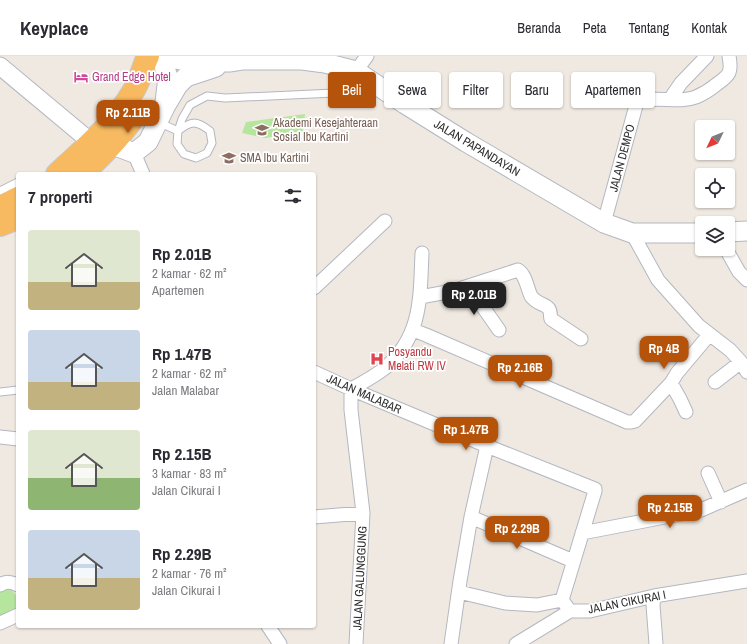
<!DOCTYPE html>
<html lang="id">
<head>
<meta charset="utf-8">
<style>
  body { margin:0; font-family:"Archivo Narrow",sans-serif; background:#f2f2f3; color:#2b2b33; height:100vh; display:flex; flex-direction:column; font-size:15px; white-space:nowrap }
  * { box-sizing:border-box; margin:0 }
  p { font-size:13px; color:#7c7c81 }
  .icon { flex:none; width:22px; height:22px; fill:none; stroke:currentColor; stroke-width:2; stroke-linecap:round; stroke-linejoin:round }
  .map { position:relative; flex:1; overflow:hidden }
  .sheet { position:absolute; left:16px; top:116px; width:300px; height:456px; display:flex; flex-direction:column; background:#fff; border-radius:4px; box-shadow:0 1px 3px #0004 }
  .sheet>* { flex:none }
  .guide { position:absolute; left:328px; top:16px; width:359px; height:36px; display:flex; gap:8px }
  .needle { width:26px; rotate:227deg }
  .fabs { position:absolute; left:695px; top:64px; display:grid; gap:8px }
  .fabs a { display:grid; place-items:center; width:40px; height:40px; border-radius:4px; background:#fff; box-shadow:0 1px 3px #0004; font-size:20px }
  .price { position:absolute; translate:-50% -34px; padding:0 9px; border-radius:8px; background:#b45309; color:#fff; font-size:13px; line-height:26px; filter:drop-shadow(0 1px 2px #0008) }
  .price::after { content:''; position:absolute; left:50%; top:24px; width:12px; height:9px; margin-left:-6px; background:inherit; clip-path:polygon(0 0,100% 0,50% 100%) }
  .price.active { background:#222; color:#fff }
  ul { padding:0; list-style:none }
  li { display:flex; align-items:center; gap:12px; height:100px; padding:0 12px }
  li span { display:grid; place-items:center; flex:none; width:112px; height:80px; border-radius:4px; color:#555 }
  li>.icon { margin-inline-start:auto }
  span .icon { width:48px; height:48px; fill:#fffc; stroke-width:1 }
  li b { font-size:17px }
  h2 { display:flex; justify-content:space-between; align-items:center; height:48px; padding:0 12px; font-size:17px }
  .chip { padding:0 14px; border-radius:4px; background:#fff; box-shadow:0 1px 3px #0004; font-size:14px; line-height:36px }
  .chip.active { background:#b45309; color:#fff }
  header { display:flex; align-items:center; gap:24px; box-sizing:border-box; height:56px; padding:0 20px; background:#fff; border-bottom:1px solid #e1e1e2 }
  header strong { font-size:19px }
  nav { display:flex; gap:22px; margin-inline-start:auto; font-size:14px }
  .map>svg:first-child { display:block }
  .green { fill:#b6e59e }
  .lines { fill:none; stroke-linecap:round; stroke-linejoin:round }
  .service-casing { stroke:#b4b7c1; stroke-width:9 }
  .minor-casing { stroke:#b4b7c1; stroke-width:15 }
  .tertiary-casing { stroke:#b4b7c1; stroke-width:19 }
  .secondary-casing { stroke:#b4b7c1; stroke-width:21 }
  .trunk-casing { stroke:#c9c9c9; stroke-width:24 }
  .service { stroke:#fff; stroke-width:7 }
  .minor { stroke:#fff; stroke-width:13 }
  .tertiary { stroke:#fff; stroke-width:17 }
  .secondary { stroke:#fff; stroke-width:19 }
  .trunk { stroke:#f8ba60; stroke-width:22 }
  .labels { text-anchor:middle; dominant-baseline:central; stroke-width:3.5; stroke-linejoin:round; paint-order:stroke }
  .hotel-label { font-size:12px; fill:#b23c85; stroke:#fff; text-anchor:start }
  .education-label { font-size:12px; fill:#785e54; stroke:#fff; text-anchor:start }
  .street-label { font-size:12px; fill:#2e2e2e; stroke:#fff }
  .health-label { font-size:12px; fill:#be3a42; stroke:#fff; text-anchor:start }
</style>
</head>
<body>
<header>
<strong>Keyplace</strong>
<nav><a>Beranda</a><a>Peta</a><a>Tentang</a><a>Kontak</a></nav>
</header>
<div class="map">
<svg width="747" height="588" viewBox="0 0 747 588">
  <rect width="100%" height="100%" fill="#efe9e1"/>
  <path class="green" d="M305 58 303 76 265 82 242 77 246 66Z
    M8 529 18 542V553L0 561V534Z"/>
  <g class="lines">
    <defs>
      <path id="service" d="M158 66 178 75
        M178 75C191 65 196 64 210 75L212 87 207 97 196 102 184 98 177 88 178 75 182 63 190 49 207 40 225 42 334 37
        M0 135 18 126
        M0 336 18 334"/>
      <path id="minor" d="M356 15 367 0
        M670 43 681 27 707 0
        M134 97 143 118
        M604 167 637 46C656 39 678 48 696 41 703 38 711 33 717 28 730 19 732 16 729 0
        M632 177 658 224 699 270 730 294 741 306 747 316
        M726 193 739 216 747 224
        M469 231 499 274
        M314 232 385 165
        M420 241 453 235 518 214C526 219 527 232 531 240 536 248 546 248 549 253 551 256 550 260 551 263L581 283
        M413 274 426 279 627 366H631L635 365 671 327 677 317 709 279
        M314 316 351 333 487 390 595 433V435L562 544 570 555
        M715 326 741 306
        M671 327 680 343 686 356
        M351 333V354L363 457 356 588
        M351 333C362 327 375 320 385 312 422 280 420 242 422 197
        M0 381 18 383
        M708 417 721 446
        M314 461 363 457
        M471 461 573 505
        M582 477 701 454 747 434
        M0 529C6 525 11 526 18 529
        M459 536 505 547 537 549 562 544
        M654 540 653 549 656 588
        M0 567 18 559
        M268 570 280 588
        M451 588 460 525 471 461 487 390
        M516 588 570 555H590L654 540 747 525"/>
      <path id="tertiary" d="M0 10 91 86"/>
      <path id="secondary" d="M160 0 191 6H229L242 4H302L325 7 356 15 405 48 466 86 604 167 632 177H702
        M161 1 168 21 165 46
        M113 89 134 97 148 86 165 51 178 29 186 21 216 11
        M728 176 747 175"/>
      <path id="trunk" d="M57 118C85 92 114 68 134 34 140 24 143 11 148 0
        M82 118C103 99 123 79 138 55
        M0 151 18 142
        M0 169 18 162"/>
    </defs>
    <use href="#service" class="service-casing"/>
    <use href="#minor" class="minor-casing"/>
    <use href="#tertiary" class="tertiary-casing"/>
    <use href="#secondary" class="secondary-casing"/>
    <use href="#trunk" class="trunk-casing"/>
    <use href="#service" class="service"/>
    <use href="#minor" class="minor"/>
    <use href="#tertiary" class="tertiary"/>
    <use href="#secondary" class="secondary"/>
    <use href="#trunk" class="trunk"/>
  </g>
  <defs>
    <symbol id="hotel-bare" viewBox="-9 -9 18 18"><path d="M-6-4.5h1.5V1H6V5H4.5V3h-9V5H-6ZM-4 0a1.8 1.8 0 1 1 3.6 0ZM.5 0V-2.5h3Q6-2.5 6 0Z" fill="#d1479c" stroke="#fff" stroke-width="2.5" paint-order="stroke"/></symbol>
    <symbol id="university-bare" viewBox="-9 -9 18 18"><path d="M0-5L7-2L0 1L-7-2ZM-4 1L0 2.5L4 1V4Q0 6-4 4Z" fill="#8d6e63" stroke="#fff" stroke-width="2.5" paint-order="stroke"/></symbol>
    <symbol id="school-bare" viewBox="-9 -9 18 18"><path d="M0-5L7-2L0 1L-7-2ZM-4 1L0 2.5L4 1V4Q0 6-4 4Z" fill="#8d6e63" stroke="#fff" stroke-width="2.5" paint-order="stroke"/></symbol>
    <symbol id="hospital-bare" viewBox="-9 -9 18 18"><path d="M-5-5h3v3.5h4V-5h3V5h-3V1.5h-4V5h-3Z" fill="#e0444e" stroke="#fff" stroke-width="2.5" paint-order="stroke"/></symbol>
  </defs>
  <g fill-rule="evenodd">
    <use href="#hotel-bare" x="71" y="11" width="20" height="20"/>
    <use href="#university-bare" x="252" y="64" width="20" height="20"/>
    <use href="#school-bare" x="219" y="92" width="20" height="20"/>
    <use href="#hospital-bare" x="367" y="293" width="20" height="20"/>
  </g>
  <g class="labels">
    <g class="hotel-label">
      <text x="92" y="21">Grand Edge Hotel</text>
    </g>
    <g class="education-label">
      <text x="273" y="67">Akademi Kesejahteraan<tspan x="273" dy="14">Sosial Ibu Kartini</tspan></text>
      <text x="240" y="102">SMA Ibu Kartini</text>
    </g>
    <g class="street-label">
      <text transform="translate(477 92) rotate(31)">JALAN PAPANDAYAN</text>
      <text transform="translate(622 102) rotate(-75)">JALAN DEMPO</text>
      <text transform="translate(364 338) rotate(24)">JALAN MALABAR</text>
      <text transform="translate(360 522) rotate(-87)">JALAN GALUNGGUNG</text>
      <text transform="translate(627 546) rotate(-11)">JALAN CIKURAI I</text>
    </g>
    <g class="health-label">
      <text x="388" y="296">Posyandu<tspan x="388" dy="14">Melati RW IV</tspan></text>
    </g>
  </g>
</svg>
<div class="fabs">
<a><svg class="needle" viewBox="-14 -14 28 28"><path d="M0-13l5 13h-10z" fill="#e53935"/><path d="M0 13l5-13h-10z" fill="#7c7c81"/></svg></a>
<a><svg class="icon" aria-label="locate" viewBox="0 0 24 24"><circle cx="12" cy="12" r="6"/><path d="M12 2v4M12 18v4M2 12h4M18 12h4"/></svg></a>
<a><svg class="icon" aria-label="layers" viewBox="0 0 24 24"><path d="M12 4l9 5-9 5-9-5zM3 14l9 5 9-5"/></svg></a>
</div>
<b class="price" style="left:128px;top:78px">Rp 2.11B</b>
<b class="price active" style="left:474px;top:260px">Rp 2.01B</b>
<b class="price" style="left:664px;top:314px">Rp 4B</b>
<b class="price" style="left:520px;top:333px">Rp 2.16B</b>
<b class="price" style="left:466px;top:395px">Rp 1.47B</b>
<b class="price" style="left:670px;top:473px">Rp 2.15B</b>
<b class="price" style="left:517px;top:494px">Rp 2.29B</b>
<div class="guide">
<a class="chip active">Beli</a>
<a class="chip">Sewa</a>
<a class="chip">Filter</a>
<a class="chip">Baru</a>
<a class="chip">Apartemen</a>
</div>
<section class="sheet">
<h2>7 properti<svg class="icon" aria-label="filters" viewBox="0 0 24 24"><path d="M4 7h16M4 17h16"/><circle cx="9" cy="7" r="2"/><circle cx="15" cy="17" r="2"/></svg></h2>
<ul>
<li><span style="background:linear-gradient(#dfe7d0 65%,#c2b280 0)"><svg class="icon" aria-label="home" viewBox="0 0 24 24"><path d="M3 11l9-7 9 7M6 9v11h12V9"/></svg></span><div><b>Rp 2.01B</b><p>2 kamar · 62 m²</p><p>Apartemen</p></div></li>
<li><span style="background:linear-gradient(#c9d6e8 65%,#c2b280 0)"><svg class="icon" aria-label="home" viewBox="0 0 24 24"><path d="M3 11l9-7 9 7M6 9v11h12V9"/></svg></span><div><b>Rp 1.47B</b><p>2 kamar · 62 m²</p><p>Jalan Malabar</p></div></li>
<li><span style="background:linear-gradient(#dfe7d0 60%,#8fb573 0)"><svg class="icon" aria-label="home" viewBox="0 0 24 24"><path d="M3 11l9-7 9 7M6 9v11h12V9"/></svg></span><div><b>Rp 2.15B</b><p>3 kamar · 83 m²</p><p>Jalan Cikurai I</p></div></li>
<li><span style="background:linear-gradient(#c9d6e8 60%,#c2b280 0)"><svg class="icon" aria-label="home" viewBox="0 0 24 24"><path d="M3 11l9-7 9 7M6 9v11h12V9"/></svg></span><div><b>Rp 2.29B</b><p>2 kamar · 76 m²</p><p>Jalan Cikurai I</p></div></li>
</ul>
</section>
</div>
</body>
</html>
